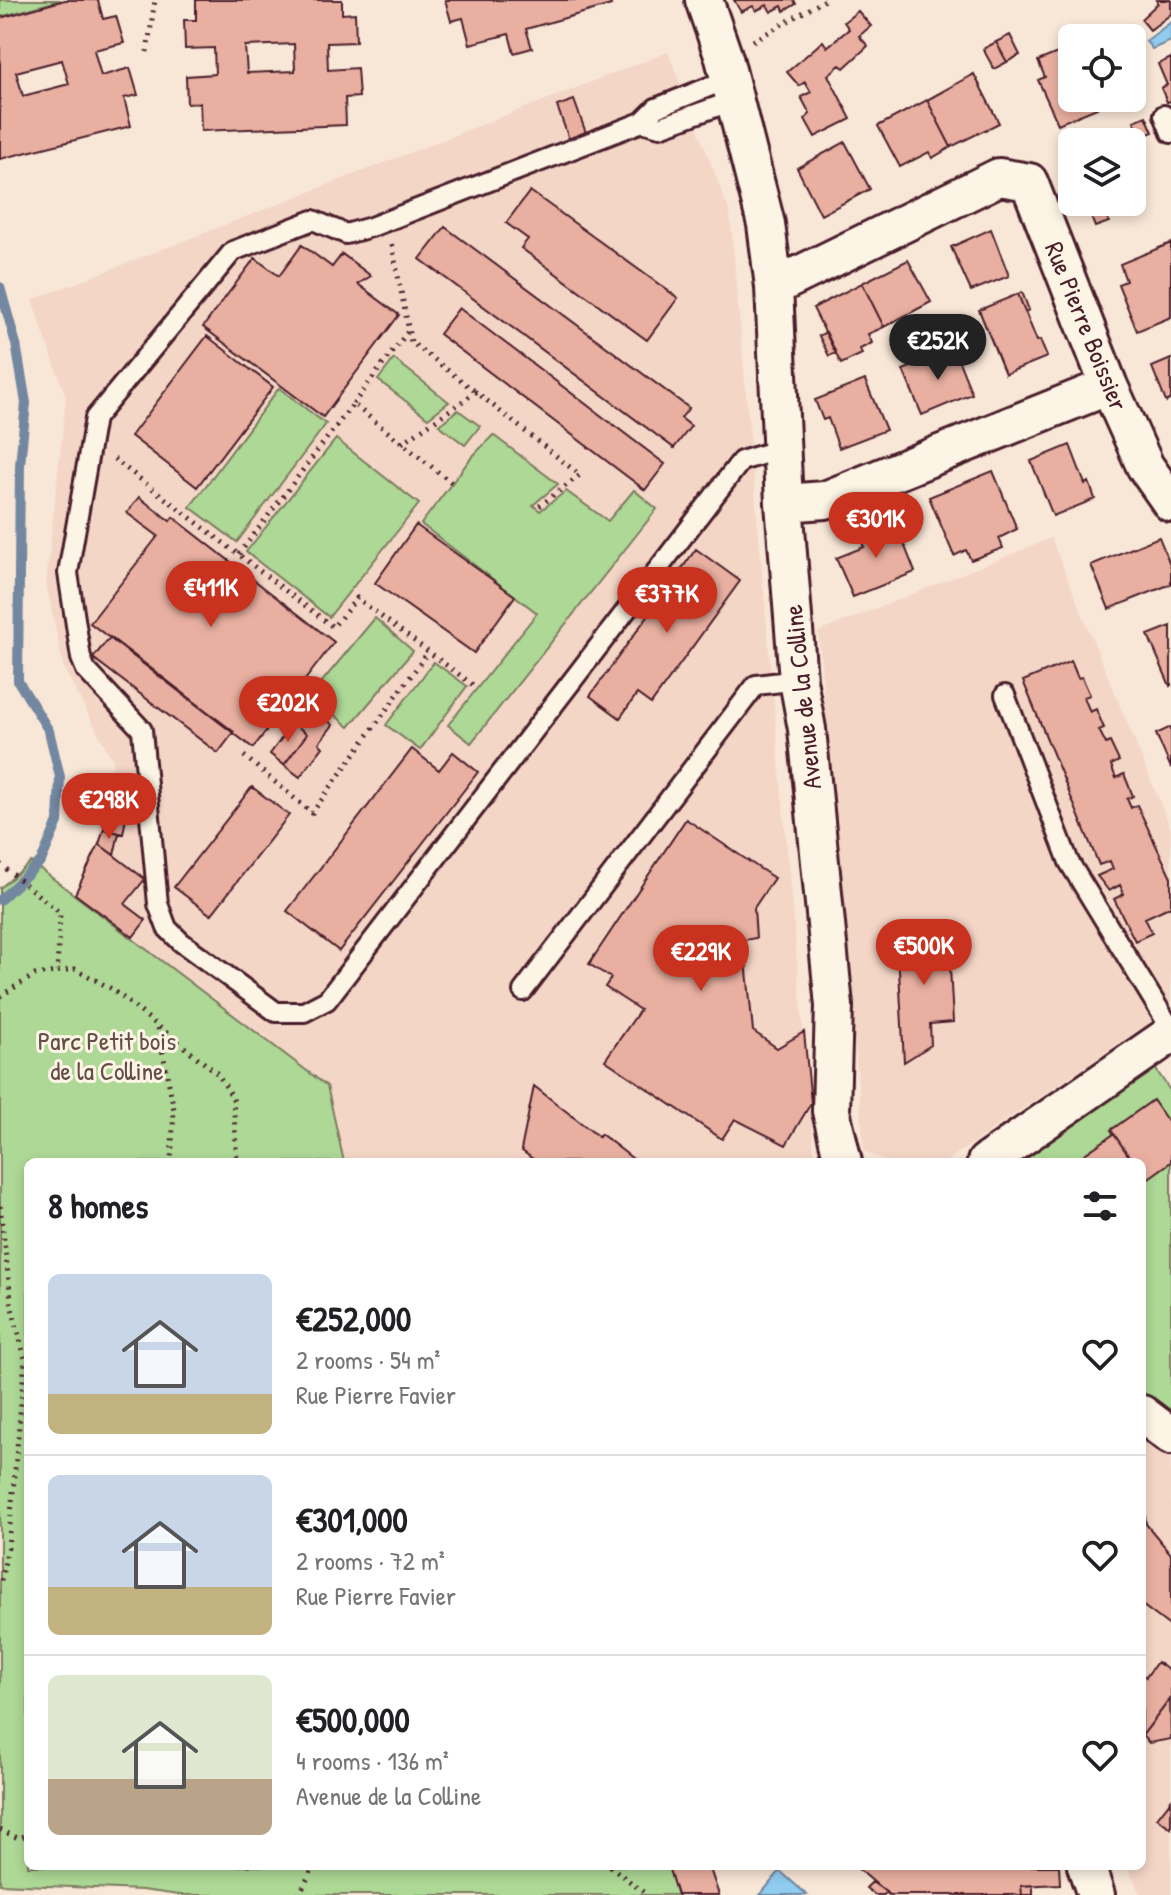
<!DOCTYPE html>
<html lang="en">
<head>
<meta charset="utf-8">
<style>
  body { margin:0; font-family:"Patrick Hand",sans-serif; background:#f6f6f6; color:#202124; height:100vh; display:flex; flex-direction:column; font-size:30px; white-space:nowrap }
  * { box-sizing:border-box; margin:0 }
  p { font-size:26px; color:#757577 }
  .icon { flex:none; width:44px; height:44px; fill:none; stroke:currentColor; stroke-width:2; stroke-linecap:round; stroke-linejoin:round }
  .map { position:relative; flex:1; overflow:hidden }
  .drawer { position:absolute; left:24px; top:1158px; width:1122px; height:712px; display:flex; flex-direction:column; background:#fff; border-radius:12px; box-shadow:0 4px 12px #0003 }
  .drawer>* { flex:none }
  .tools { position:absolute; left:1058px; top:24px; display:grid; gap:16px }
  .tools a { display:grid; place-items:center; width:88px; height:88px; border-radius:12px; background:#fff; box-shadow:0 4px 12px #0003; font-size:40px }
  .price { position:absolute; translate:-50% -68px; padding:0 18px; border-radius:28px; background:#c8321e; color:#fff; font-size:26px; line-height:52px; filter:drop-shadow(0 2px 4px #0008) }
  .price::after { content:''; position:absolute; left:50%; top:48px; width:24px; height:18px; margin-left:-12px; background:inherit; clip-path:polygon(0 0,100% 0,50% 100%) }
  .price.current { background:#222; color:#fff }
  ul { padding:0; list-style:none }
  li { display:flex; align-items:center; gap:24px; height:200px; padding:0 24px }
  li+li { border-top:2px solid #e0e0e0 }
  li span { display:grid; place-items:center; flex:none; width:224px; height:160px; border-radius:12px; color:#555 }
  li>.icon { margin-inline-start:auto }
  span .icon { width:96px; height:96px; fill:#fffc; stroke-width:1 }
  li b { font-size:34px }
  h2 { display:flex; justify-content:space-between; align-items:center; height:96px; padding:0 24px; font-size:34px }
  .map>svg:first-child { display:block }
  .built { fill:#f4d6c7 }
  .green { fill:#add896; stroke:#7c7c60; stroke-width:2 }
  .water { fill:#8fccf0; stroke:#7387a1; stroke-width:2 }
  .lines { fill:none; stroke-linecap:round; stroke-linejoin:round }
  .stream { stroke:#7387a1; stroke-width:10 }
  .building { fill:#e9b0a1; stroke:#4a1f2b; stroke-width:2; fill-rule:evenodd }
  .lane-casing { stroke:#4a1f2b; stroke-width:24 }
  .street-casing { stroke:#4a1f2b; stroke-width:42 }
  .path { stroke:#4a1f2b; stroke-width:5; stroke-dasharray:2 6; stroke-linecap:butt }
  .lane { stroke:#fcf5e5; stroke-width:18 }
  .street { stroke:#fcf5e5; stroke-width:36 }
  .labels { text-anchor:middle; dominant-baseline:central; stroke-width:6; stroke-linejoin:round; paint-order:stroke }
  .street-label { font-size:26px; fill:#4a1f2b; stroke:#fcf5e5 }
  .park-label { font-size:26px; fill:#634d46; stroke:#fcf5e5 }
</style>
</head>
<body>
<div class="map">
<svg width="1171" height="1895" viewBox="0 0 1171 1895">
  <rect width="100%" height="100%" fill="#f8e7d7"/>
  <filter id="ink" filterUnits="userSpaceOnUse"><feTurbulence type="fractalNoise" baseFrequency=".0125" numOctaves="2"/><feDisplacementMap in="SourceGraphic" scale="16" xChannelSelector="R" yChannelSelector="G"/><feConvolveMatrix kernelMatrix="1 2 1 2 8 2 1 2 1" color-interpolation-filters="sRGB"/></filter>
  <g filter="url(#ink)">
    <path class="built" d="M668 52 730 213 815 1162H344L327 1086 75 894 99 839 113 761 64 669 46 584 66 397 32 300Z
      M1051 538 1171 829V1008L945 1162H887L864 1151 818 632Z
      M1142 1433 1171 1456V1895H1141L1126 1866H1142Z"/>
    <path class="green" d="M0 0H61L0 17Z
      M394 359 449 402 428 418 378 380Z
      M279 388 326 424 237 542 190 507Z
      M458 410 480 426 465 445 439 425Z
      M493 435 558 484 533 505 540 511 566 491 608 521 634 490 657 509 471 743 448 725 537 613 421 524 471 458Z
      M336 439 419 504 329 617 246 552Z
      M375 618 413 651 349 727 311 695Z
      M434 662 467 686 420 750 386 725Z
      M31 862 327 1086 344 1162H28V1866H668L677 1895H179L142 1890 0 1884V888Z
      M1155 1068 1171 1092V1416L1142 1394V1162H1019Z"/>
    <path class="water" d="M1171 22V41L1152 49 1146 41Z
      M780 1871 807 1895H760Z"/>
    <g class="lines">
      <path class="stream" d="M0 287 16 344 26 403 20 465 18 681 49 731 60 777 58 822 41 861 0 900"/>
    </g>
    <path class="building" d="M65 0H98L103 19 116 16 124 43 94 50 101 76 130 68 138 95 124 98 131 126 0 159V18ZM62 60 69 84 23 96 16 72Z
      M196 0H342V14L355 13 356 42 327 43 328 70 357 68 359 97 345 98 346 125 201 131 200 103 187 104 186 76 215 74 214 48 185 49 184 20H196ZM294 44 295 71 247 73 245 46Z
      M445 0H609L611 5 526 29 532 48 514 53 509 34 470 44 463 18 451 21Z
      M734 0H794L796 4 784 11 782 6 771 12 767 5 756 11 753 6 741 12Z
      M1156 0H1171V14L1150 30 1141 19 1158 3Z
      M858 11 871 26 859 36 868 46 844 68 840 65 828 75 851 119 815 137 805 119 810 114 801 97 811 92 805 82 799 86 787 72 823 41 827 47 849 29 844 22Z
      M1010 35 1020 55 1007 62 996 42Z
      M996 42 1007 62 994 69 983 49Z
      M1072 47V98H1093L1097 108 1058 124 1038 80 1045 77 1038 61Z
      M1171 58V101L1167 102 1161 88 1167 85 1158 64Z
      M974 74 999 123 951 147 927 100Z
      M574 100 586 133 569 139 557 106Z
      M927 100 951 147 932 158 929 152 900 167 878 126Z
      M1146 116 1153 132 1141 137 1134 121Z
      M845 142 870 189 821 215 797 168Z
      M1132 159 1147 198 1106 215 1109 222 1095 227 1085 202H1132Z
      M530 191 678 298 647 340 521 248 528 239 506 223Z
      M445 227 689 408 681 418 691 426 674 448 420 259Z
      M991 229 1009 276 971 291 951 247Z
      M1171 243V317L1137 331 1118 284 1126 281 1120 264Z
      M302 245 332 267 342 254 371 276 358 284 399 315 323 417 203 327 255 258 279 276Z
      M908 260 931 302 884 327 862 283Z
      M862 283 884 327 868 334 872 343 860 349 862 354 841 364 813 308Z
      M1022 292 1029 310 1025 312 1018 294Z
      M1018 294 1037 341 1040 340 1047 357 1005 374 979 310Z
      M459 308 665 464 645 490 439 334Z
      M826 332 836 353 829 356 819 336Z
      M207 336 273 387 197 487 131 436Z
      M954 349 972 394 922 415 903 370Z
      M1171 359V399L1166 402 1152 367Z
      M865 380 886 430 839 448 828 418 823 420 815 400Z
      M1070 445 1085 484 1089 482 1095 499 1053 516 1031 461Z
      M993 471 1017 529 999 538 1003 548 971 560 966 550 954 556 929 497Z
      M139 497 170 521 173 517 334 642 253 748 90 623 158 536 127 513Z
      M895 521 915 572 853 597 836 558 864 547 856 529 862 526 865 534Z
      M416 525 515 596 474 653 375 583Z
      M1159 537 1171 567V584L1109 609 1091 565Z
      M696 549 740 581 651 704 637 694 620 718 590 696Z
      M1171 626V685L1170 686 1148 635Z
      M110 637 234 732 218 753 93 658Z
      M1071 661 1078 678 1082 677 1090 695 1084 697 1090 712 1096 709 1104 728 1099 730 1106 744 1110 742 1119 761 1111 765 1116 778 1124 774 1133 796 1127 799 1131 808 1137 805 1171 877V906L1145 918 1152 933 1135 941 1114 899 1124 894 1120 885 1109 891 1097 876 1113 869 1110 861 1099 865 1023 681Z
      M307 704 333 725 319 743 323 747 300 777 284 765 307 734 293 723Z
      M293 723 307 734 284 765 270 754Z
      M1171 727V768L1156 734Z
      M412 749 439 770 453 752 478 772 339 951 287 911Z
      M252 787 289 815 211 915 174 887Z
      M109 793 130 796 123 834 104 829Z
      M686 819 774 878 754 908 756 938 744 940 753 1031 777 1048 804 1032 811 1103 786 1145 735 1119 722 1139 605 1060 640 1010 605 987 611 978 589 964Z
      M104 829 119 833 114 855 99 844Z
      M99 844 145 879 125 904 146 920 133 937 75 894Z
      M948 930 953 1022 930 1024 931 1045 904 1062 897 933Z
      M534 1086 599 1137 601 1134 637 1162H537L521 1150Z
      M1153 1100 1171 1126V1162L1146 1180 1142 1175V1162H1133L1111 1130Z
      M1114 1134 1133 1162H1073Z
      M1142 1496 1146 1524 1171 1554V1627L1142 1605Z
      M1157 1662 1171 1672V1698L1142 1736V1674L1146 1677Z
      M1170 1699 1171 1739 1149 1743 1142 1736Z
      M1171 1800V1828L1157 1818Z
      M668 1866H709L719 1895H677Z
      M855 1866H1059L1060 1884 1021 1886 1022 1895H889Z
      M872 1882 886 1892 884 1895H875L866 1888Z
      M1033 1885V1895H1022L1021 1886Z"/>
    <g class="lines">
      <defs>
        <path id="lane" d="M729 79 656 108 642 122 371 227 346 234 313 220 233 251 95 418 68 573 81 658 86 670 142 730 158 904 167 928 181 942 276 1012H304L327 1000 741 461 781 449
          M1164 115 1171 133
          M642 122 660 127 735 100
          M1005 695 1069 862 1171 1029
          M523 991 756 685 798 680"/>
        <path id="street" d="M704 0 724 58 766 224 774 287 784 503 798 680 807 729 834 1006 831 1111 843 1162
          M774 287 999 177 1029 182 1109 386 1145 466 1171 503
          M784 503 825 500 1109 386
          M986 1162 1171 1034
          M1142 1414 1171 1436
          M1086 1866 1096 1895"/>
      </defs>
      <use href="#lane" class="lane-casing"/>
      <use href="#street" class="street-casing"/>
      <path class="path" d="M753 41 825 0
        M147 52 155 0
        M392 245 411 342 476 392
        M353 404 409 330
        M402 443 476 392 580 475 537 508
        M114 459 333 627 357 598 477 688
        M239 554 353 404 452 483
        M244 756 312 813 428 652
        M0 864 60 913 57 972
        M0 996 35 975 75 969 112 989 218 1074 233 1098 237 1162
        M158 1028 174 1110 171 1162
        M0 1206 12 1308 25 1359 8 1547 0 1585
        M0 1830 18 1838 28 1835
        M610 1866 647 1895
        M299 1895 314 1866"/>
      <use href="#lane" class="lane"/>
      <use href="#street" class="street"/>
    </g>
  </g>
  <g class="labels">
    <g class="street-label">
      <text transform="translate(1087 326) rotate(68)">Rue Pierre Boissier</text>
      <text transform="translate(802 697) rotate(-96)">Avenue de la Colline</text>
    </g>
    <g class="park-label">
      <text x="107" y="1040">Parc Petit bois<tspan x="107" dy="30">de la Colline</tspan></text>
    </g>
  </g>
</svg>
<div class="tools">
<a><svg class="icon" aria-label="locate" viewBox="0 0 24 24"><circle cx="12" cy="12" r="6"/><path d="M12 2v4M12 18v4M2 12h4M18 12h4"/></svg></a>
<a><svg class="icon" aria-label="layers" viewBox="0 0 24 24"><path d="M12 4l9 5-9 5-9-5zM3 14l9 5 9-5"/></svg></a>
</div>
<b class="price current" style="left:938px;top:382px">€252K</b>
<b class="price" style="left:876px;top:560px">€301K</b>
<b class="price" style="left:211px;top:629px">€411K</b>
<b class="price" style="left:667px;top:635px">€377K</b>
<b class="price" style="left:288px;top:744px">€202K</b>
<b class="price" style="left:109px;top:841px">€298K</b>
<b class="price" style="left:924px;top:987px">€500K</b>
<b class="price" style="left:701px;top:993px">€229K</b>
<section class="drawer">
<h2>8 homes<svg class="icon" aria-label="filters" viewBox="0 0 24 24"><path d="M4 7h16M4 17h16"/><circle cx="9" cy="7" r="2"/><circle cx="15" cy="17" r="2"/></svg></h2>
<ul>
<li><span style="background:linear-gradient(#c9d6e8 75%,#c2b280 0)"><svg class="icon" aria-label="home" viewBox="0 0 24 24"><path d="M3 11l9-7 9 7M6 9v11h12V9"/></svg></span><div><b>€252,000</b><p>2 rooms · 54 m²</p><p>Rue Pierre Favier</p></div><svg class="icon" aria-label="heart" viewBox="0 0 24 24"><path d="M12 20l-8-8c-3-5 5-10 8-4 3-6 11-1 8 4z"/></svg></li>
<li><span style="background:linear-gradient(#c9d6e8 70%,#c2b280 0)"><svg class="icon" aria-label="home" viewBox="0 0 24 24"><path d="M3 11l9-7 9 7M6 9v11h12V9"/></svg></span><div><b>€301,000</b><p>2 rooms · 72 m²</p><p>Rue Pierre Favier</p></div><svg class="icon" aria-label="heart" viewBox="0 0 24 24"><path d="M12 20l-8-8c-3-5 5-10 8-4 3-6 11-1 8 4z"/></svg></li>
<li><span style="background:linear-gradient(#dfe7d0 65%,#b9a48a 0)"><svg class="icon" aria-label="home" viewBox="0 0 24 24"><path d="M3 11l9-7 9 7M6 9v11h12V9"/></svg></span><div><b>€500,000</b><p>4 rooms · 136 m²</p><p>Avenue de la Colline</p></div><svg class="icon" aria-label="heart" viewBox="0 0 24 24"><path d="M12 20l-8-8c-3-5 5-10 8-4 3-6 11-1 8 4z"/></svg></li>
</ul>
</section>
</div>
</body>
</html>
